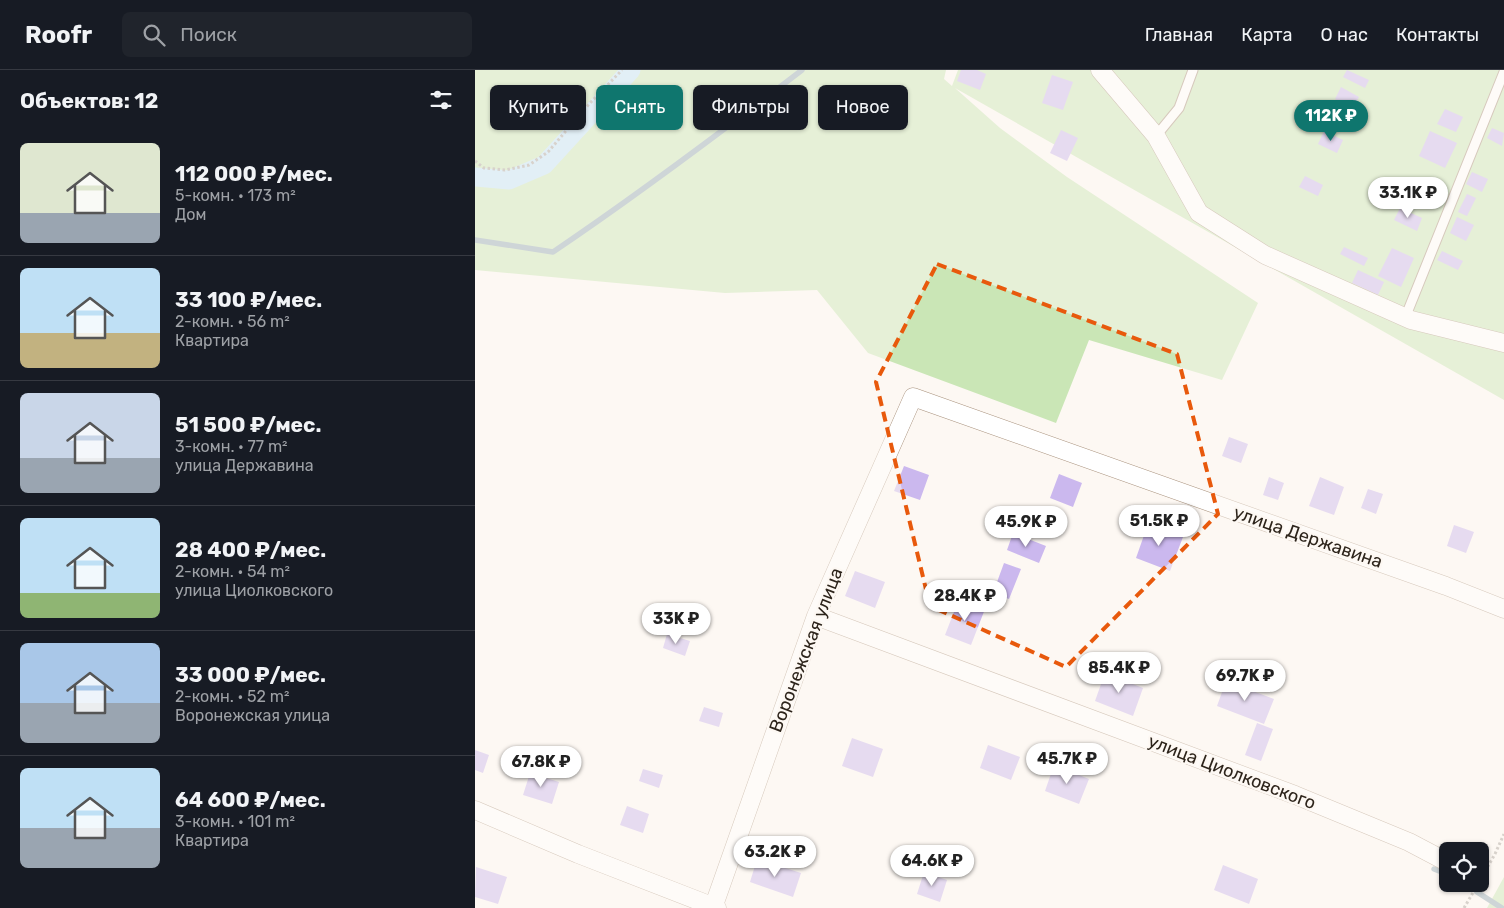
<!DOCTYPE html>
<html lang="ru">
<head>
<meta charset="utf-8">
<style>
  body { margin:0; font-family:Rubik,sans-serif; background:#20242c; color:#f1f3f6; height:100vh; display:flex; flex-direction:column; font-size:19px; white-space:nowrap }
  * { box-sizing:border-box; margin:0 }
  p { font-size:16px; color:#9ea1a6 }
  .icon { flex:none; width:28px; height:28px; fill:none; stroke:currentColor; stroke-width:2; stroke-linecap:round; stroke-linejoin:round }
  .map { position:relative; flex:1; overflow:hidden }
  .details { display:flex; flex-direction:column; background:#171b24; width:475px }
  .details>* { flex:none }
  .banner { position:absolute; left:15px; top:15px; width:475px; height:45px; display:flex; gap:10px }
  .tools { position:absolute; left:964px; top:772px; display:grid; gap:10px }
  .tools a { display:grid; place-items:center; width:50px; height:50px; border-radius:8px; background:#171b24; box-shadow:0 1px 4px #0004; font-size:25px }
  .price { position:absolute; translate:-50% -42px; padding:0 11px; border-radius:18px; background:#fff; color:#222; font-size:16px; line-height:32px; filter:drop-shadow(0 1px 2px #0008) }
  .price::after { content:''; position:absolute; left:50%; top:30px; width:15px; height:11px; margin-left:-8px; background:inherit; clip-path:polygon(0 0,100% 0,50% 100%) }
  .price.selected { background:#0f766e; color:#fff }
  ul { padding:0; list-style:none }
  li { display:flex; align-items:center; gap:15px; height:125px; padding:0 20px }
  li+li { border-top:1px solid #363941 }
  li span { display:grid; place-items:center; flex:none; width:140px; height:100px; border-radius:8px; color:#555 }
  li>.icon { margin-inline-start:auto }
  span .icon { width:60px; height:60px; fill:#fffc; stroke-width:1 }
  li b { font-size:21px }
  h2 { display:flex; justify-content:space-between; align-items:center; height:60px; padding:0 20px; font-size:21px }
  .pill { padding:0 18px; border-radius:8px; background:#171b24; box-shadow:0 1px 4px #0004; font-size:18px; line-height:45px }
  .pill.selected { background:#0f766e; color:#fff }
  header { display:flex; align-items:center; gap:30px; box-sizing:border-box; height:70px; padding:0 25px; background:#171b24; border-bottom:1px solid #363941 }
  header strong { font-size:24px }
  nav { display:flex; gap:28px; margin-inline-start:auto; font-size:18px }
  .search { width:350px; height:45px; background:#20242c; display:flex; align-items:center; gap:12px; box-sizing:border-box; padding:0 18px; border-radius:8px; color:#9ea1a6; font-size:19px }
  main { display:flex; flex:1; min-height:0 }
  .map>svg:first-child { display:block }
  .green { fill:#cae6b6 }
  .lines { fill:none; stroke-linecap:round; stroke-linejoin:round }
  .stream { stroke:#95abb7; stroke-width:5.5 }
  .canal { stroke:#c2e5fa; stroke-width:19 }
  .building { fill:#cbb8ee }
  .lane-casing { stroke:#a8917c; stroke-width:11 }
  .street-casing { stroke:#a8917c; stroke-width:19 }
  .path { stroke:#aaa49d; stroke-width:3; stroke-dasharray:2.5 2.5; stroke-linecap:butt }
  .lane { stroke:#fff; stroke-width:9 }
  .street { stroke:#fff; stroke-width:18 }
  .marked { fill:none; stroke:#e8590c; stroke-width:4; stroke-dasharray:10 6; stroke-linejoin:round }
  .labels { text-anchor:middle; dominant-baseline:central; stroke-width:4.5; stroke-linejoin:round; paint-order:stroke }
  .street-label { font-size:18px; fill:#2d241b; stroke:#fdf8f3 }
</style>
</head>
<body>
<header>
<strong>Roofr</strong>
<div class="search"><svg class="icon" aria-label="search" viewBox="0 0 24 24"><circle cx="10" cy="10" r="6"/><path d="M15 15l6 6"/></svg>Поиск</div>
<nav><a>Главная</a><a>Карта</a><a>О нас</a><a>Контакты</a></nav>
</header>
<main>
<section class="details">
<h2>Объектов: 12<svg class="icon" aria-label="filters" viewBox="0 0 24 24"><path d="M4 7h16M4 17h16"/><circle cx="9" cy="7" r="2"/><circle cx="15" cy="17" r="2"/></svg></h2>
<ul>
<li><span style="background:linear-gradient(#dfe7d0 70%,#9aa5b1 0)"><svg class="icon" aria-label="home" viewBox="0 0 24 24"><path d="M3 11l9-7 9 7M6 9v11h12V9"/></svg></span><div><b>112 000 ₽/мес.</b><p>5-комн. · 173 m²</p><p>Дом</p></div></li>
<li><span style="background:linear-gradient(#bfe0f5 65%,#c2b280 0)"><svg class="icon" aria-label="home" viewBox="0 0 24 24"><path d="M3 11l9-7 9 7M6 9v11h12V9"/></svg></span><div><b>33 100 ₽/мес.</b><p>2-комн. · 56 m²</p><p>Квартира</p></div></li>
<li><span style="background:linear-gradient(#c9d6e8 65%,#9aa5b1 0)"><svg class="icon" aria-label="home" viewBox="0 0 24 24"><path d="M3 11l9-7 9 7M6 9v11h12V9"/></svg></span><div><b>51 500 ₽/мес.</b><p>3-комн. · 77 m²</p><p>улица Державина</p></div></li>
<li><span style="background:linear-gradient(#bfe0f5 75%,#8fb573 0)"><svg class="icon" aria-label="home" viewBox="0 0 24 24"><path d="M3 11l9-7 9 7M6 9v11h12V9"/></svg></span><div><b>28 400 ₽/мес.</b><p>2-комн. · 54 m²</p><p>улица Циолковского</p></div></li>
<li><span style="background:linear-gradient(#a9c7e8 60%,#9aa5b1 0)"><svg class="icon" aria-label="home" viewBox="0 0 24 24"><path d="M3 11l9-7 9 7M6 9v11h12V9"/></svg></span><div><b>33 000 ₽/мес.</b><p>2-комн. · 52 m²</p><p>Воронежская улица</p></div></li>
<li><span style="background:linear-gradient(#bfe0f5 60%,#9aa5b1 0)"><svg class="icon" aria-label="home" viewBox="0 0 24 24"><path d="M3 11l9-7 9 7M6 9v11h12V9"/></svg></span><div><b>64 600 ₽/мес.</b><p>3-комн. · 101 m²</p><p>Квартира</p></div></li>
</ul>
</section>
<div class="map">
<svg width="1029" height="838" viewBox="0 0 1029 838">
  <rect width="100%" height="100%" fill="#fdf8f3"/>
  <path class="green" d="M0 0H471L469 9 477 16 483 0H1029V330L480 18 525 58 592 107 783 233 747 310 614 270 581 353 393 283 342 220 250 223 0 200Z
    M1029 807V838H1012Z"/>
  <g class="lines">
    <path class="stream" d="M0 170 78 182C164 124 245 63 327 0
      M959 799 972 804
      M990 814 994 817
      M1002 822 1027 838"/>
    <path class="canal" d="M0 107 34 110 69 95 156 0"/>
  </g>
  <path class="building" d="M486 0H502L511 4 505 20 482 11Z
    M872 0 894 10 890 18 868 7Z
    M577 5 598 12 588 40 567 33Z
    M866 17 884 27 878 38 860 29Z
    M970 39 988 47 981 62 962 54Z
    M1017 58 1029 63 1027 76 1012 68Z
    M586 60 603 68 592 91 575 83Z
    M849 61 868 70 862 83 843 74Z
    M955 61 982 73 970 98 944 86Z
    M997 102 1013 109 1007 122 991 114Z
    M830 106 848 115 843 126 824 117Z
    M992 124 1001 128 992 146 983 142Z
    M925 138 947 148 942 161 919 150Z
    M982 147 999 155 991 171 975 163Z
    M869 177 893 188 889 196 865 184Z
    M917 178 939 188 926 217 903 206Z
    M967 181 988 191 983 200 962 190Z
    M883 200 909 212 903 225 877 213Z
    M754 367 773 374 766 393 747 386Z
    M429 396 454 405 445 430 419 421Z
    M584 404 607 413 598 437 575 428Z
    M794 407 809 413 803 430 788 425Z
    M845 407 869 417 859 445 834 436Z
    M893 419 908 424 901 444 886 438Z
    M673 454 708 467 695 501 661 488Z
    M979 455 999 462 991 483 972 476Z
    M538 463 571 476 564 493 532 480Z
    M529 493 546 499 534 529 518 523Z
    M380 501 410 512 400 538 370 526Z
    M484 529 510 539 496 575 470 565Z
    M192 564 215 571 210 586 188 578Z
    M630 603 668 618 658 646 620 631Z
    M751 611 799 629 789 654 742 636Z
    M229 637 248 643 244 657 224 651Z
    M782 653 798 659 786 691 770 685Z
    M377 668 408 679 398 707 367 696Z
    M513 675 545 687 536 710 505 698Z
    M0 680 14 685 8 703 0 700Z
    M579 695 614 709 604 734 570 721Z
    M168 699 188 705 184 718 164 711Z
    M55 703 84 712 77 734 48 725Z
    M152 736 174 744 168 763 145 755Z
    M282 789 326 803 318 827 275 812Z
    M748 795 783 809 774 834 739 820Z
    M1 797 32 807 23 834 0 827Z
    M449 802 472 810 465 832 442 824Z"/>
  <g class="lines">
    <defs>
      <path id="lane" d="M681 66 704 38 718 0
        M930 248 1029 2"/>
      <path id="street" d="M625 0 681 66 724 143 790 185 936 250 1029 273
        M341 546 820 725 934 772 972 792
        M0 740 103 784 242 838
        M238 838 341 546 438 327 971 516 1029 539"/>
    </defs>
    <use href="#lane" class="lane-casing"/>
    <use href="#street" class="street-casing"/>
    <path class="path" d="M0 91 9 98 30 100 54 95 73 82 114 34 147 0
      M1005 810 1020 784 1029 764
      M989 838 1003 814"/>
    <use href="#lane" class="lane"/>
    <use href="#street" class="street"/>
  </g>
  <path d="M0 0H1029V838H0ZM462 194 702 284 743 444 591 597 455 536 401 312Z" fill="#fdf8f3" fill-opacity=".55" fill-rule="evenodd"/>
  <path class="marked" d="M462 194 702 284 743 444 591 597 455 536 401 312Z"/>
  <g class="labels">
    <g class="street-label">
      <text transform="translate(833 467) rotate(19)">улица Державина</text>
      <text transform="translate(331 580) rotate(-69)">Воронежская улица</text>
      <text transform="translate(757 702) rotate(21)">улица Циолковского</text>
    </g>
  </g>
</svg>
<div class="tools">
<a><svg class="icon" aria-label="locate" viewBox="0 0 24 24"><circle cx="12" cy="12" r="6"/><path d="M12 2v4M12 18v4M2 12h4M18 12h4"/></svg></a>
</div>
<b class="price selected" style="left:856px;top:72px">112K ₽</b>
<b class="price" style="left:933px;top:149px">33.1K ₽</b>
<b class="price" style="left:684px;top:477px">51.5K ₽</b>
<b class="price" style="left:551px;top:478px">45.9K ₽</b>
<b class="price" style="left:490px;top:552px">28.4K ₽</b>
<b class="price" style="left:201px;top:575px">33K ₽</b>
<b class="price" style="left:644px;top:624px">85.4K ₽</b>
<b class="price" style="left:770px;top:632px">69.7K ₽</b>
<b class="price" style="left:592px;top:715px">45.7K ₽</b>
<b class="price" style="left:66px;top:718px">67.8K ₽</b>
<b class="price" style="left:300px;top:808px">63.2K ₽</b>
<b class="price" style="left:457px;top:817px">64.6K ₽</b>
<div class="banner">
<a class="pill">Купить</a>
<a class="pill selected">Снять</a>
<a class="pill">Фильтры</a>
<a class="pill">Новое</a>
</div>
</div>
</main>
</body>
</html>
